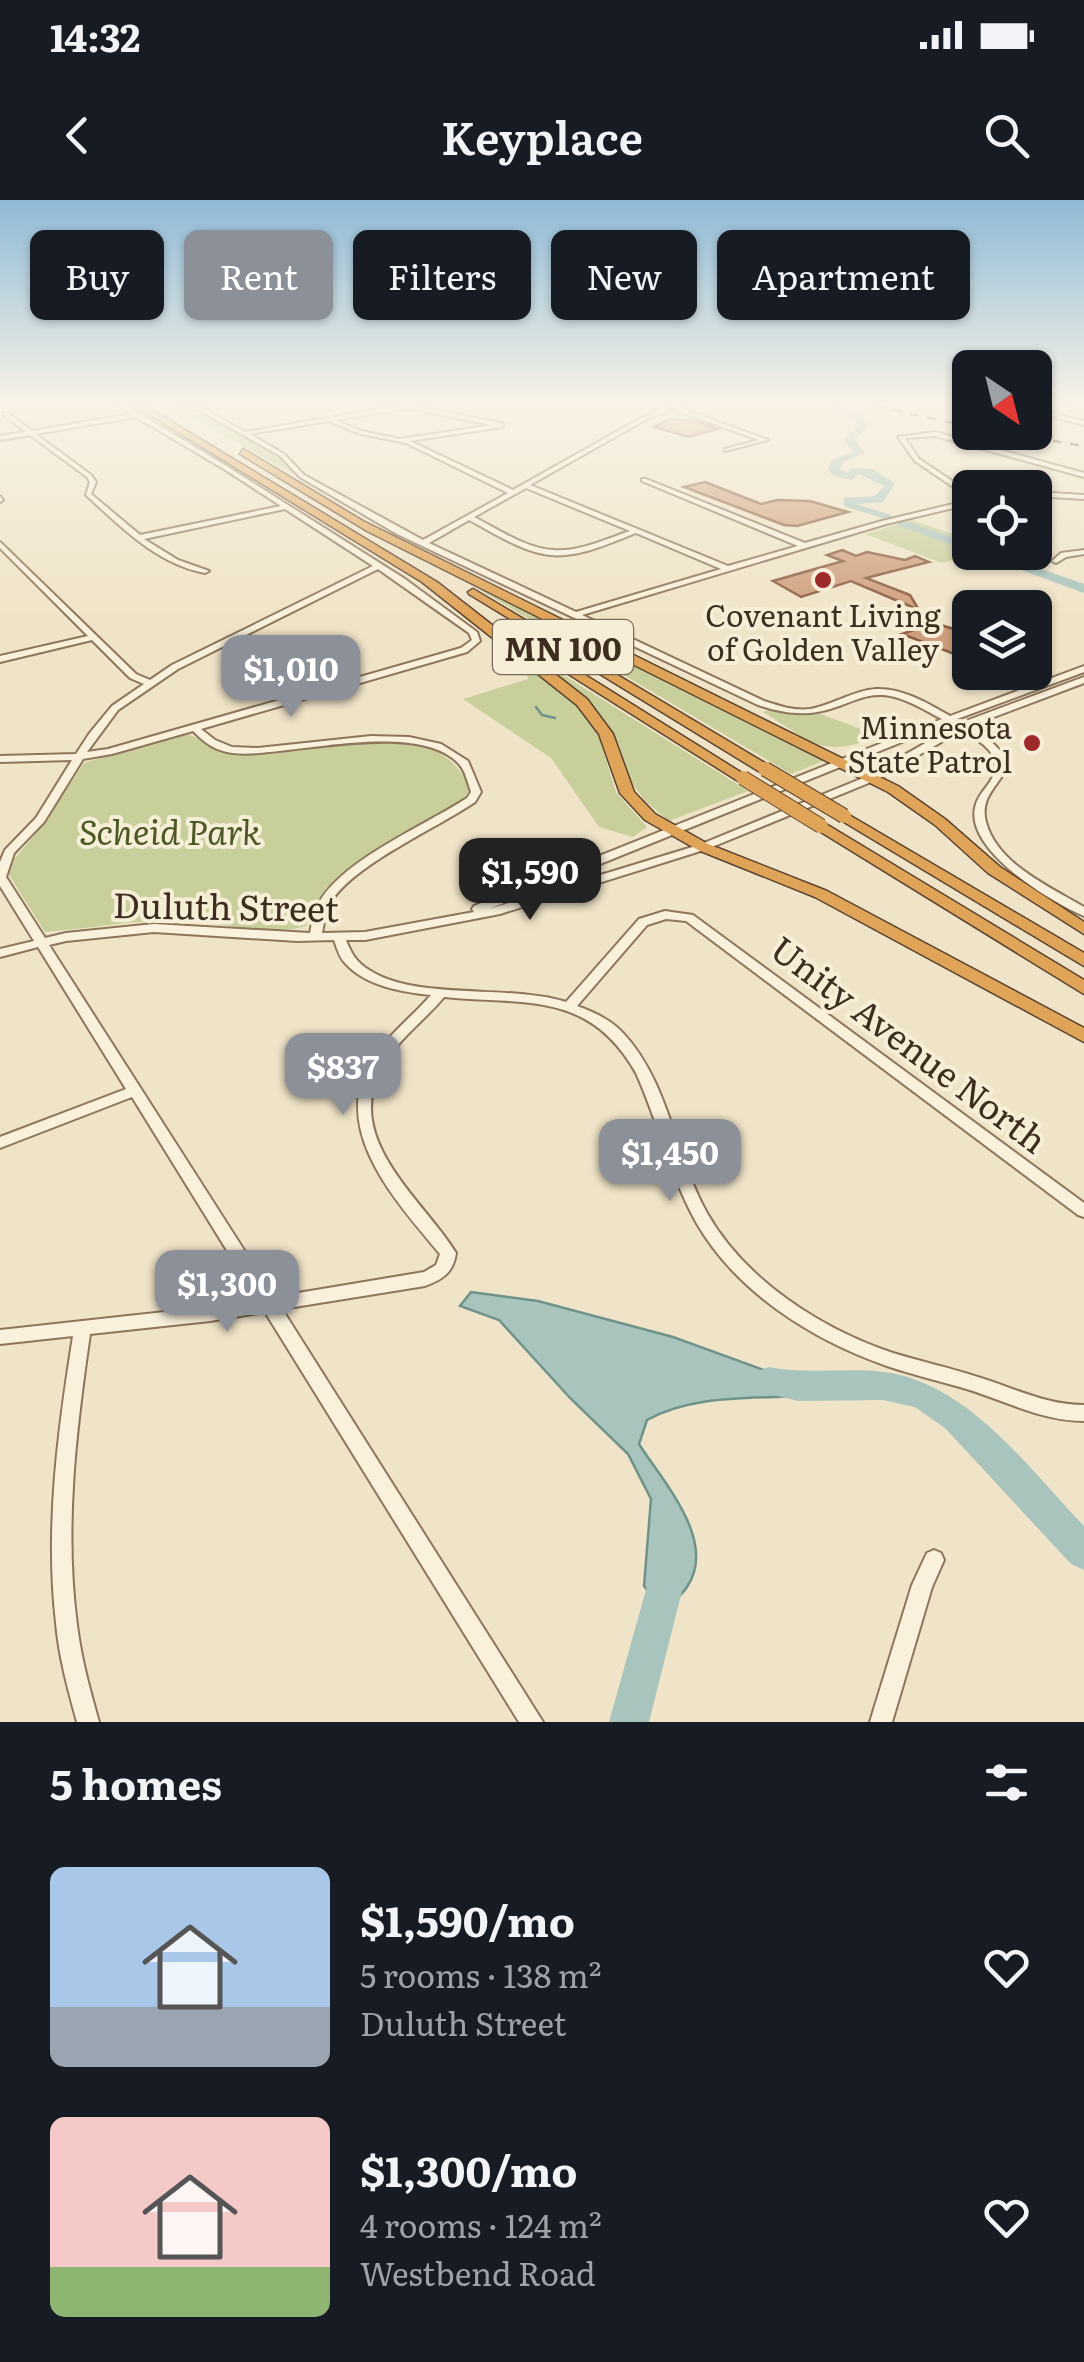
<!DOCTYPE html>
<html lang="en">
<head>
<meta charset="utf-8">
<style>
  body { margin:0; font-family:Literata,serif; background:#20242c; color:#f1f3f6; height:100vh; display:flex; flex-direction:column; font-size:38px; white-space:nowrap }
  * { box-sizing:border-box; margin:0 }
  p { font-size:32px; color:#9ea1a6 }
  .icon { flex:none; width:55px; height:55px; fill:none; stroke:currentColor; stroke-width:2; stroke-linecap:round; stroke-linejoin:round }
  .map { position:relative; height:1522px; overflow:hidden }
  .drawer { display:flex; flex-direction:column; background:#171b24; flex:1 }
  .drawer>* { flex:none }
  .banner { position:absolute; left:30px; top:30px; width:1025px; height:90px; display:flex; gap:20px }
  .needle { width:65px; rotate:145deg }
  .controls { position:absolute; left:952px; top:150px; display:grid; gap:20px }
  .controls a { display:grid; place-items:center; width:100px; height:100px; border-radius:15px; background:#171b24; box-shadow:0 2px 8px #0004; font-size:50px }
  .price { position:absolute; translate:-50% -85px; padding:0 22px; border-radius:20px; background:#8c9099; color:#fff; font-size:32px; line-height:65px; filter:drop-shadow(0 2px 5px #0008) }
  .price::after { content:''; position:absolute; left:50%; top:60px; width:30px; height:22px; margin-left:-15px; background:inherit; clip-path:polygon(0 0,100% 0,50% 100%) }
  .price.active { background:#222; color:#fff }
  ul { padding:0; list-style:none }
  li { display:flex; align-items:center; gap:30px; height:250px; padding:0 50px }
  li span { display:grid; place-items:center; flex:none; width:280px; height:200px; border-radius:15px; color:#555 }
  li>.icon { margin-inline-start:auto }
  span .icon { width:120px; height:120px; fill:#fffc; stroke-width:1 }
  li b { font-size:42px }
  h2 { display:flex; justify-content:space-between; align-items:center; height:120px; padding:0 50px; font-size:42px }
  .chip { padding:0 35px; border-radius:15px; background:#171b24; box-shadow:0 2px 8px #0004; font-size:35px; line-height:90px }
  .chip.active { background:#8c9099; color:#fff }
  .status { display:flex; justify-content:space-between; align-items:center; height:70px; padding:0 50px; background:#171b24; direction:ltr }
  .status svg { height:28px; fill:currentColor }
  header { display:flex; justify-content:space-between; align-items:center; height:130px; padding:0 50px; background:#171b24; font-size:45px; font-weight:600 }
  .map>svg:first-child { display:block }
  .green { fill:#c9cf9b }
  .water { fill:#a9c4bc; stroke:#6f938a; stroke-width:2.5 }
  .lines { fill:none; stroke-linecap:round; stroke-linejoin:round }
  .stream { stroke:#6f938a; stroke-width:2.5 }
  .river { fill:#a9c4bc; fill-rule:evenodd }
  .building { fill:#cf9f7d; stroke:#8d5f41; stroke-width:2.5 }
  .minor-casing { stroke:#8d765c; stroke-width:4 }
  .highway-casing { stroke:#5b4430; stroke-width:3 }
  .minor { fill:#faf1dc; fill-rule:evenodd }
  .highway { fill:#e0a458; fill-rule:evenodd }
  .rail { stroke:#3d2e20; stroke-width:2.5; stroke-dasharray:9 9; stroke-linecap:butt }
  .highway-bridge-casing { stroke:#5b4430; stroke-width:16; stroke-linecap:butt }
  .highway-bridge { stroke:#e0a458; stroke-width:14 }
  .poi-dot { fill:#9e2a2b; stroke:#f7eed8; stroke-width:4 }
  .labels { text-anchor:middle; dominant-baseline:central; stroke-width:8; stroke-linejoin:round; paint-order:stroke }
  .far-poi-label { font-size:30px; fill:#3d2e20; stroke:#f7eed8 }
  .shield { fill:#f7eed8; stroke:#756857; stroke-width:2.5 }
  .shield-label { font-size:32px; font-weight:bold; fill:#3d2e20 }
  .park-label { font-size:35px; font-style:italic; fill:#4d5a26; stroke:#f7eed8 }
  .street-label { font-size:35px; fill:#3d2e20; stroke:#f7eed8 }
</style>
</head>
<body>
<div class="status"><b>14:32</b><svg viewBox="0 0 49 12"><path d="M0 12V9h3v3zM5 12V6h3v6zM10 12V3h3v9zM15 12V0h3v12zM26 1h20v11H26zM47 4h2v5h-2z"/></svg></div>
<header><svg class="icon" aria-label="back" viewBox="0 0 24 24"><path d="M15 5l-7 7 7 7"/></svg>Keyplace<svg class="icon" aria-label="search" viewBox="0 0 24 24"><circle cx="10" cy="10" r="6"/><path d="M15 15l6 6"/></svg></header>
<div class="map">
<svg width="1084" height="1522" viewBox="0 0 1084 1522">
  <rect width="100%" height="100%" fill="#f0e4c8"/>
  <path class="green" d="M163 202 201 213 277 257 295 275Z
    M912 320 970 340 973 353 942 363 865 334Z
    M484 389 826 560 791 574 480 390Z
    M522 449 748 591 669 621 645 601 631 582 615 543Z
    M525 464 567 493 595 524 616 592 647 627 633 637 599 627 551 558 463 499 528 479Z
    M769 510 818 513 880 536C820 559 814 543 763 512Z
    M183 534C202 535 214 553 240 554 306 557 435 504 470 589L461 602 403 635 328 689 306 726C266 738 217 720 176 720 131 720 89 729 45 732L9 675 10 664 40 629 84 563Z"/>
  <path class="water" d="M471 1092 538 1101 673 1137 797 1182 798 1196C747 1199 693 1195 647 1220L639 1244C663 1282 718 1341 687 1387 682 1395 671 1403 664 1410L644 1386 651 1299 628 1254 570 1198 499 1120 460 1106Z"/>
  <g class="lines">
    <path class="stream" d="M536 507 542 515 555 518"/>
    <path class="river" d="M818 202C838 202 857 209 868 225L855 240 865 253 843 262 840 269 848 273 852 268 872 269 895 283 883 302 856 304 891 315V321L844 306V298L875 296 884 286 859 274 851 280 833 276 828 269 832 260 853 252 844 240 858 225 853 218Z
      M898 319 970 343V352L898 325Z
      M973 352H993L1084 384V393Z
      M769 1167C808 1175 846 1167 885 1172 969 1184 1028 1268 1084 1326V1370L1071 1364 945 1228 915 1207 883 1200 798 1201 758 1191 753 1181 758 1171Z
      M667 1361 680 1366 685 1379 649 1522H609L649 1379 654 1366Z"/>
  </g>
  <path class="building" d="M671 219 696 221 717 229 689 237 654 227Z
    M705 282 761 304 777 300 810 301 848 312 797 326 784 325 684 287Z
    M842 350 856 356 867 352 905 360 915 356 929 362 866 378 910 395 919 410 851 381 801 397 773 381 843 361 827 355Z
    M934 423 970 434V460L902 434Z"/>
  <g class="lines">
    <defs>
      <path id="minor" d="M112 202H119L140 214 228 267 405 379 477 432 480 441 467 452 201 529 215 540 232 547 258 548 371 536 409 537 441 544 468 561 481 592 475 602C437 628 353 665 331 702 325 711 324 723 322 733L365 732 474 712 472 709 474 706 942 519C924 510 903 496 882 495 866 494 851 502 836 507 808 517 785 514 758 505L397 334 300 277 280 256 201 211 174 202H183L205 209 245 232 408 204 504 224 502 227 410 241 513 290 641 218 677 202H685L677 207 768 240 725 251V249L759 240 672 209 645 220 530 285 728 366 798 346 642 281V279H646L805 343 882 321 970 300V304L886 324 582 415 764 501C779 506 794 511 810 509 833 505 854 490 877 489 903 488 929 504 950 516L1084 466V472L957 519 963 522 1084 477V483L970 526C1046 575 974 578 986 622 997 664 1050 687 1084 707V716C1050 702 961 648 976 604 980 590 999 578 995 562 992 547 974 538 962 530L876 580 707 649 500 714 365 740H346C351 753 356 762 369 770 416 801 509 784 566 802L639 719 665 711 693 715 1084 1003V1017L1078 1015 686 721 666 719 647 725 577 806C594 812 611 820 623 833 669 882 675 956 707 1013 745 1080 821 1129 893 1153 922 1162 952 1168 981 1178 1016 1189 1047 1205 1084 1205V1221C1040 1221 1002 1199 960 1187 935 1180 911 1174 887 1166 812 1140 736 1092 696 1022 670 975 658 922 636 873 589 790 525 805 444 797 425 820 398 839 383 866 340 938 423 999 456 1053 453 1073 443 1079 425 1086L282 1109 543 1522H519L265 1112 210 1121 90 1134C76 1230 64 1328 77 1425 81 1458 90 1490 99 1522H77C68 1489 59 1457 56 1423 45 1327 58 1231 73 1136L0 1144V1130L210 1107 257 1099 132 897 0 948V937L126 889 38 747 0 757V749L34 741 0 686V662L5 650 36 618 72 560 0 562V556L76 554 89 534 112 506 144 484 130 478 92 440 0 462V456L88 436 0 348V342L136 474 150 480 172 465 373 366 285 309 144 339 178 360 209 371 205 373C157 364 121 327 86 295L90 282 87 277 30 235 0 240V236L26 232 4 215V213H8L32 231 131 214ZM408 208 492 225 400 239 361 231 336 220ZM136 217 224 269 281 306 140 335 91 294 96 282 91 275 36 234ZM329 221 357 233 406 243 508 293 423 340 304 275 284 254 250 234ZM526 288 630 331C606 339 579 352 554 350 526 349 498 329 474 317ZM469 320C494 333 522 352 550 355 579 358 610 343 636 333L721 369 576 412 429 343ZM378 369 469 433 472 440 461 448 108 549 87 552 118 510 178 469ZM949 523 955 526 868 576 699 645 489 709ZM193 531C200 538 208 545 217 549 236 557 259 553 279 551 325 547 424 526 459 564 465 570 468 583 471 592L467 598C426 625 342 660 319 703 314 712 312 723 310 733L154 724 66 733 45 738 6 677 14 653 44 622 83 559 112 554ZM154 732 297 741 334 740C337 748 339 757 345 763 365 786 402 792 431 795 412 817 389 834 373 858 327 928 397 1002 440 1054L436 1065 424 1072 274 1097 49 745 66 741Z
        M1064 202H1074L1044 211 1084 221V225L1035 212V208L1039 209Z
        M935 232 1084 273V277L935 236 905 238 919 259 970 293V298L968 297 915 261 898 237Z
        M1035 292 1084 295V299L1035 296Z
        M0 296 3 300 0 302Z
        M1084 350V354L1066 357 1056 363 1052 361 1061 353Z
        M934 1350 941 1353 944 1360 932 1387 892 1522H870L912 1385 927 1353Z"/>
      <path id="highway" d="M129 202H139L437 382 587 499 613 534 634 592 655 614 708 644 827 691 1084 828V842L815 697 698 650 645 620 620 593 599 534 577 505 422 382Z
        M243 249 363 321 898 586 945 619 1000 667 1084 722V734L988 673 935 625 888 592 367 331 240 254Z
        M473 389 770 566 772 569 765 573 760 572 469 394 468 392Z
        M497 425H505L750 578 743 582 738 581 497 429Z
        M844 612 1084 753V766L839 619 837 616Z
        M821 621 1084 780V794L816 629 813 626 816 623Z"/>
    </defs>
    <use href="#minor" class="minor-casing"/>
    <use href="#highway" class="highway-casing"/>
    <use href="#minor" class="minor"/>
    <use href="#highway" class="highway"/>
    <path class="rail" d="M857 202 970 227
      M999 232 1084 246"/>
    <defs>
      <path id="highway-bridge" d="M765 569 844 616
        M743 578 821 626"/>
    </defs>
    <use href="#highway-bridge" class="highway-bridge-casing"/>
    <use href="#highway-bridge" class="highway-bridge"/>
  </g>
  <linearGradient id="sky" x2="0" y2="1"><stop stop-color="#8fbad6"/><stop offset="0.49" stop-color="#f8f3e6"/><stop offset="1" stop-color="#f8f3e6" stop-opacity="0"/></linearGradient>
  <rect width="1084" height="416" fill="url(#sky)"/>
  <g class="poi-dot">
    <circle cx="823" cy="380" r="10"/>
    <circle cx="1032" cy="543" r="10"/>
  </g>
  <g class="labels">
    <g class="far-poi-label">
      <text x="823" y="414">Covenant Living<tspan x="823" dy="34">of Golden Valley</tspan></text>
      <text x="1012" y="526" text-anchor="end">Minnesota<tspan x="1012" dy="34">State Patrol</tspan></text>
    </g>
    <rect class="shield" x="493" y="420" width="140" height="54" rx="8"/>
    <g class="shield-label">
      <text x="563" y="447">MN 100</text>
    </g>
    <g class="park-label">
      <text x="170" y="630">Scheid Park</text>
    </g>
    <g class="street-label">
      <text transform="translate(226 705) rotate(1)">Duluth Street</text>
      <text transform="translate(910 843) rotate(37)">Unity Avenue North</text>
    </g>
  </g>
</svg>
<div class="controls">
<a><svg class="needle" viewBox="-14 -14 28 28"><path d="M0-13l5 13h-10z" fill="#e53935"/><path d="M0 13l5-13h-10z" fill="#9ea1a6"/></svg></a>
<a><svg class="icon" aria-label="locate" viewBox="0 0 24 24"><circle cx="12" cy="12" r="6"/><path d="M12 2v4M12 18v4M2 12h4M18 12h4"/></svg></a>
<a><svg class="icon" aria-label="layers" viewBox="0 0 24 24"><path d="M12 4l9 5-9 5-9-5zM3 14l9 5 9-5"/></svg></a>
</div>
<b class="price" style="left:291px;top:520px">$1,010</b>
<b class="price active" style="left:530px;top:723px">$1,590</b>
<b class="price" style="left:343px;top:918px">$837</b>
<b class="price" style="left:670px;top:1004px">$1,450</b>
<b class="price" style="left:227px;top:1135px">$1,300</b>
<div class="banner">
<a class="chip">Buy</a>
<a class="chip active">Rent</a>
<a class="chip">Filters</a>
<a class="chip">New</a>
<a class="chip">Apartment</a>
</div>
</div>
<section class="drawer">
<h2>5 homes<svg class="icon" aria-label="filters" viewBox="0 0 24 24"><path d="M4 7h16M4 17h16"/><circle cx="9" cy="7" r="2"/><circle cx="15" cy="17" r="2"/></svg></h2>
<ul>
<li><span style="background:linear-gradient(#a9c7e8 70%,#9aa5b1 0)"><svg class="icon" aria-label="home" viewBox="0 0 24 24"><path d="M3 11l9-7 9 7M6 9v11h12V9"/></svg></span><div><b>$1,590/mo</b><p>5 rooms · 138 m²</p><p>Duluth Street</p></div><svg class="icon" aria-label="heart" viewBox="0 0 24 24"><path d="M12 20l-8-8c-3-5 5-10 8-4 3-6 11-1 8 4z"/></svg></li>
<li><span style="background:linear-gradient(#f6c9c9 75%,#8fb573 0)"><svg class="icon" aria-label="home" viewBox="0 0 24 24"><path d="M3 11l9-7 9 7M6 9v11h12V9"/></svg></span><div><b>$1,300/mo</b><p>4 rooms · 124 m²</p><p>Westbend Road</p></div><svg class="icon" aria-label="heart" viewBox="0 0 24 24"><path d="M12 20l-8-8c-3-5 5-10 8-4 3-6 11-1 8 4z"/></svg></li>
</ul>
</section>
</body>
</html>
